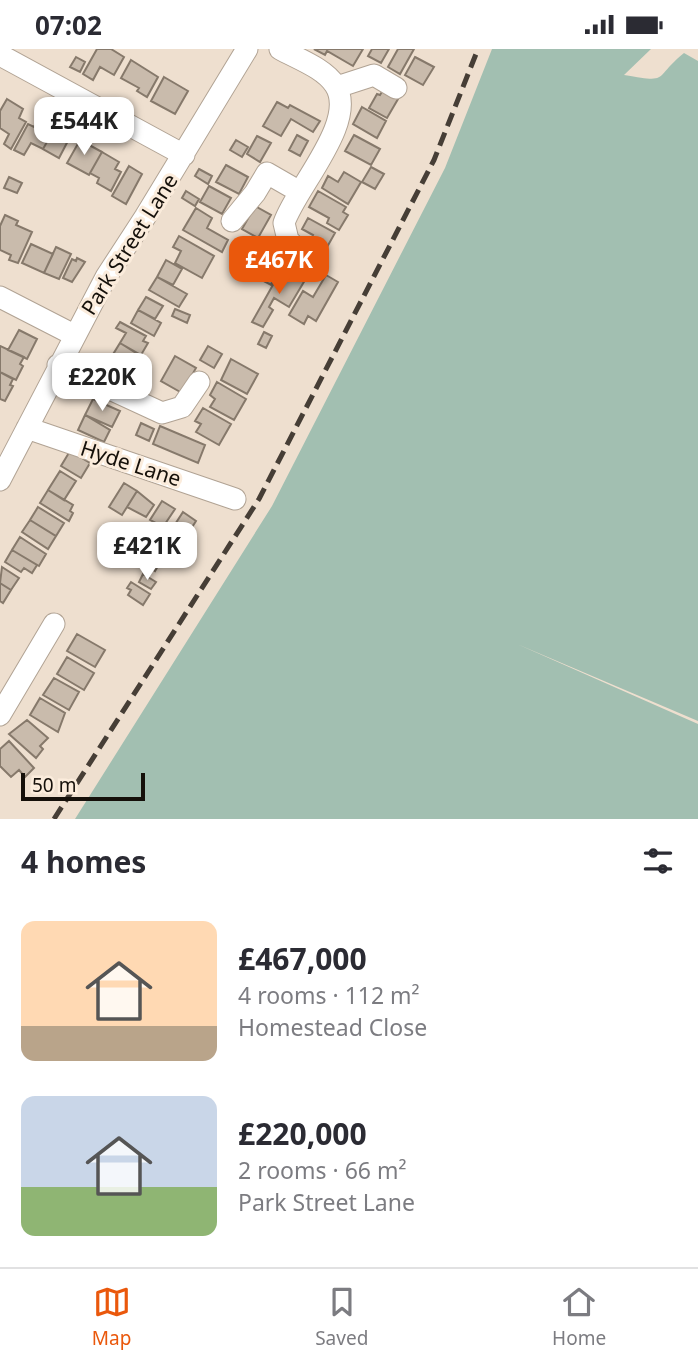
<!DOCTYPE html>
<html lang="en">
<head>
<meta charset="utf-8">
<style>
  body { margin:0; font-family:"Noto Sans",sans-serif; background:#f7f7f7; color:#2b2b33; height:100vh; display:flex; flex-direction:column; font-size:26px; white-space:nowrap }
  * { box-sizing:border-box; margin:0 }
  p { font-size:23px; color:#7c7c81 }
  .icon { flex:none; width:38px; height:38px; fill:none; stroke:currentColor; stroke-width:2; stroke-linecap:round; stroke-linejoin:round }
  .map { position:relative; height:770px; overflow:hidden }
  .panel { display:flex; flex-direction:column; background:#fff; flex:1 }
  .panel>* { flex:none }
  .scale { position:absolute; left:21px; bottom:18px; width:124px; box-sizing:border-box; padding-left:7px; border:4px solid #15100a; border-top:0; font-size:19px; line-height:24px; white-space:nowrap; color:#15100a; -webkit-text-stroke:5px #fbecdc; paint-order:stroke }
  .price { position:absolute; translate:-50% -60px; padding:0 16px; border-radius:14px; background:#fff; color:#222; font-size:23px; line-height:46px; filter:drop-shadow(0 2px 4px #0008) }
  .price::after { content:''; position:absolute; left:50%; top:42px; width:21px; height:16px; margin-left:-10px; background:inherit; clip-path:polygon(0 0,100% 0,50% 100%) }
  .price.on { background:#ea580c; color:#fff }
  ul { padding:0; list-style:none }
  li { display:flex; align-items:center; gap:21px; height:175px; padding:0 21px }
  li span { display:grid; place-items:center; flex:none; width:196px; height:140px; border-radius:14px; color:#555 }
  li>.icon { margin-inline-start:auto }
  span .icon { width:84px; height:84px; fill:#fffc; stroke-width:1 }
  li b { font-size:30px }
  h2 { display:flex; justify-content:space-between; align-items:center; height:84px; padding:0 21px; font-size:30px }
  .status { display:flex; justify-content:space-between; align-items:center; height:49px; padding:0 35px; background:#fff; direction:ltr }
  .status svg { height:19px; fill:currentColor }
  .menu { display:flex; justify-content:space-around; align-items:center; height:98px; border-top:2px solid #e1e1e2; background:#fff; font-size:19px; color:#7c7c81 }
  .menu a { display:grid; justify-items:center; gap:4px }
  .menu .on { color:#ea580c }
  .map>svg:first-child { display:block }
  .green { fill:#a2bfb1 }
  .building { fill:#c9bbac; stroke:#86796b; stroke-width:2 }
  .lines { fill:none; stroke-linecap:round; stroke-linejoin:round }
  .minor-casing { stroke:#b1a394; stroke-width:23 }
  .minor { stroke:#fff; stroke-width:21 }
  .rail { stroke:#463e36; stroke-width:5; stroke-dasharray:14 7; stroke-linecap:butt }
  .labels { text-anchor:middle; dominant-baseline:central; stroke-width:6; stroke-linejoin:round; paint-order:stroke }
  .street-label { font-size:21px; fill:#15100a; stroke:#fbecdc }
</style>
</head>
<body>
<div class="status"><b>07:02</b><svg viewBox="0 0 49 12"><path d="M0 12V9h3v3zM5 12V6h3v6zM10 12V3h3v9zM15 12V0h3v12zM26 1h20v11H26zM47 4h2v5h-2z"/></svg></div>
<div class="map">
<svg width="698" height="770" viewBox="0 0 698 770">
  <rect width="100%" height="100%" fill="#eedfcf"/>
  <path class="green" d="M492 0H651L624 26C671 34 652 30 684 4L698 12V672L517 595 698 675V770H75L272 457 445 119Z"/>
  <path class="building" d="M97 0H111L124 8 114 26 100 18 93 31 83 25Z
    M314 0H363L353 17 327 2 325 6Z
    M372 0H389L381 14 368 7Z
    M398 0H414L400 25 388 18Z
    M76 8 85 13 80 23 70 18Z
    M415 8 434 18 423 36 405 26Z
    M131 11 158 28 147 48 137 42 139 39 121 29Z
    M164 28 188 42 175 65 151 52Z
    M383 41 398 50 387 69 369 59 377 45 380 46Z
    M7 50 23 60 19 69 26 73 11 100 4 95 9 85 0 79V62Z
    M277 53 288 59 290 56 320 72 313 83 291 70 281 87 263 77Z
    M362 58 386 72 377 89 353 75Z
    M39 68 56 77 43 100 31 94 24 106 14 101 28 75 34 78Z
    M56 77 71 86 59 109 43 100Z
    M297 86 308 92 300 107 289 101Z
    M354 86 380 100 371 116 345 102Z
    M257 87 271 94 260 113 247 105Z
    M80 91 102 103 89 126 67 114Z
    M236 91 248 98 242 108 230 101Z
    M102 103 119 113 115 120 121 123 111 142 97 134 99 129 90 124Z
    M226 116 248 128 239 145 216 133Z
    M129 117 142 125 126 155 112 147Z
    M371 118 384 125 375 140 362 133Z
    M199 120 212 127 208 135 195 127Z
    M344 123 361 133 348 155 322 139 328 127 338 133Z
    M9 128 22 134 17 144 4 139Z
    M209 137 231 149 222 165 200 153Z
    M186 142 199 150 195 157 182 149Z
    M318 142 346 158 343 163 348 166 339 181 327 174 329 169 309 158Z
    M255 157 271 166 258 189 242 180Z
    M196 159 212 169 207 179 228 191 222 203 183 181Z
    M5 166 18 172 16 176 32 183 18 214 9 211 11 206 0 201V177Z
    M308 169 335 184 322 207 306 198 313 186 302 180Z
    M179 187 214 207 202 229 175 214 181 202 173 198Z
    M256 189 263 193 255 206 248 202Z
    M31 195 53 205 44 224 22 214Z
    M272 196 288 205 271 236 258 229 262 221 259 219Z
    M56 198 71 205 59 230 44 224Z
    M77 209 85 213 72 233 63 229 72 210 76 212Z
    M166 211 182 220 173 236 157 228Z
    M289 222 305 231 289 258 274 249 269 258 273 261 263 278 252 273 278 227 284 231Z
    M326 226 338 233 316 272 308 267 304 275 289 266 303 242 313 248Z
    M157 228 187 245 179 258 149 241Z
    M146 248 163 257 155 270 138 261Z
    M175 260 190 266 187 274 172 267Z
    M138 261 161 274 154 287 131 274Z
    M120 273 146 287 143 292 148 294 141 306 120 294 126 284 116 279Z
    M19 281 37 290 27 310 8 301Z
    M264 283 272 287 266 299 258 295Z
    M120 294 136 304 129 317 112 307Z
    M0 297 24 308 20 315 23 317 16 331 0 323Z
    M208 297 222 305 214 319 200 311Z
    M175 307 196 319 182 344 161 332Z
    M106 308 128 320 119 336 101 327 105 321 100 319Z
    M231 310 258 325 247 345 221 331Z
    M0 323 13 330 10 336 13 337 5 352 0 350Z
    M217 333 246 350 234 371 210 358 215 350 210 346Z
    M93 350 120 362 112 378 85 366Z
    M203 359 231 375 219 396 196 383 201 375 195 372Z
    M85 366 110 381 104 393 78 381Z
    M141 374 154 380 149 392 136 386Z
    M160 377 205 396 198 414 153 395Z
    M70 402 90 414 81 429 61 417Z
    M60 422 76 432 64 451 48 441Z
    M124 434 137 442 122 466 109 458Z
    M48 441 73 456 70 462 73 464 69 472 40 454Z
    M137 442 154 456 146 468 127 458Z
    M162 452 175 460 163 478 150 471Z
    M38 458 64 474 56 487 30 471Z
    M183 463 196 472 185 489 172 480Z
    M30 471 56 487 48 500 22 483Z
    M20 488 46 505 39 517 12 501Z
    M150 492 162 500 157 507 146 500Z
    M146 500 162 510 155 522 138 511Z
    M12 501 37 516 32 524 24 519 21 523 5 513Z
    M2 518 19 529 11 541 0 534Z
    M143 525 156 533 151 540 139 533Z
    M131 533 150 545 143 556 128 546 131 541 127 539Z
    M0 534 11 541 3 554 0 552Z
    M77 585 105 601 95 618 67 602Z
    M67 608 94 624 84 641 57 625Z
    M54 629 79 643 69 661 43 646Z
    M40 649 65 664 58 683 30 666Z
    M27 671 48 689 40 697 43 700 36 709 9 685Z
    M9 692 34 719 25 728 19 721 11 728 0 717V700Z"/>
  <g class="lines">
    <defs>
      <path id="minor" d="M280 0C298 10 324 19 335 36 359 72 296 138 284 174L288 191 306 209
        M0 6 184 106
        M337 38 374 26 396 39
        M232 172 255 144 267 124 300 143
        M0 248 74 286
        M58 316 162 364 182 358 199 333
        M27 379 235 450
        M0 431 106 228 145 168 247 0
        M0 666 54 575"/>
    </defs>
    <use href="#minor" class="minor-casing"/>
    <use href="#minor" class="minor"/>
    <path class="rail" d="M54 770 259 450 434 111 478 0"/>
  </g>
  <g class="labels">
    <g class="street-label">
      <text transform="translate(129 195) rotate(-58)">Park Street Lane</text>
      <text transform="translate(131 414) rotate(18)">Hyde Lane</text>
    </g>
  </g>
</svg>
<div class="scale">50 m</div>
<b class="price" style="left:84px;top:108px">£544K</b>
<b class="price on" style="left:279px;top:247px">£467K</b>
<b class="price" style="left:102px;top:364px">£220K</b>
<b class="price" style="left:147px;top:533px">£421K</b>
</div>
<section class="panel">
<h2>4 homes<svg class="icon" aria-label="filters" viewBox="0 0 24 24"><path d="M4 7h16M4 17h16"/><circle cx="9" cy="7" r="2"/><circle cx="15" cy="17" r="2"/></svg></h2>
<ul>
<li><span style="background:linear-gradient(#ffd9b3 75%,#b9a48a 0)"><svg class="icon" aria-label="home" viewBox="0 0 24 24"><path d="M3 11l9-7 9 7M6 9v11h12V9"/></svg></span><div><b>£467,000</b><p>4 rooms · 112 m²</p><p>Homestead Close</p></div></li>
<li><span style="background:linear-gradient(#c9d6e8 65%,#8fb573 0)"><svg class="icon" aria-label="home" viewBox="0 0 24 24"><path d="M3 11l9-7 9 7M6 9v11h12V9"/></svg></span><div><b>£220,000</b><p>2 rooms · 66 m²</p><p>Park Street Lane</p></div></li>
</ul>
</section>
<nav class="menu">
<a class="on"><svg class="icon" aria-label="map" viewBox="0 0 24 24"><path d="M3 6l6-2 6 2 6-2v14l-6 2-6-2-6 2zM9 4v14M15 6v14"/></svg>Map</a>
<a><svg class="icon" aria-label="saved" viewBox="0 0 24 24"><path d="M7 4h10v16l-5-4-5 4z"/></svg>Saved</a>
<a><svg class="icon" aria-label="home" viewBox="0 0 24 24"><path d="M3 11l9-7 9 7M6 9v11h12V9"/></svg>Home</a>
</nav>
</body>
</html>
